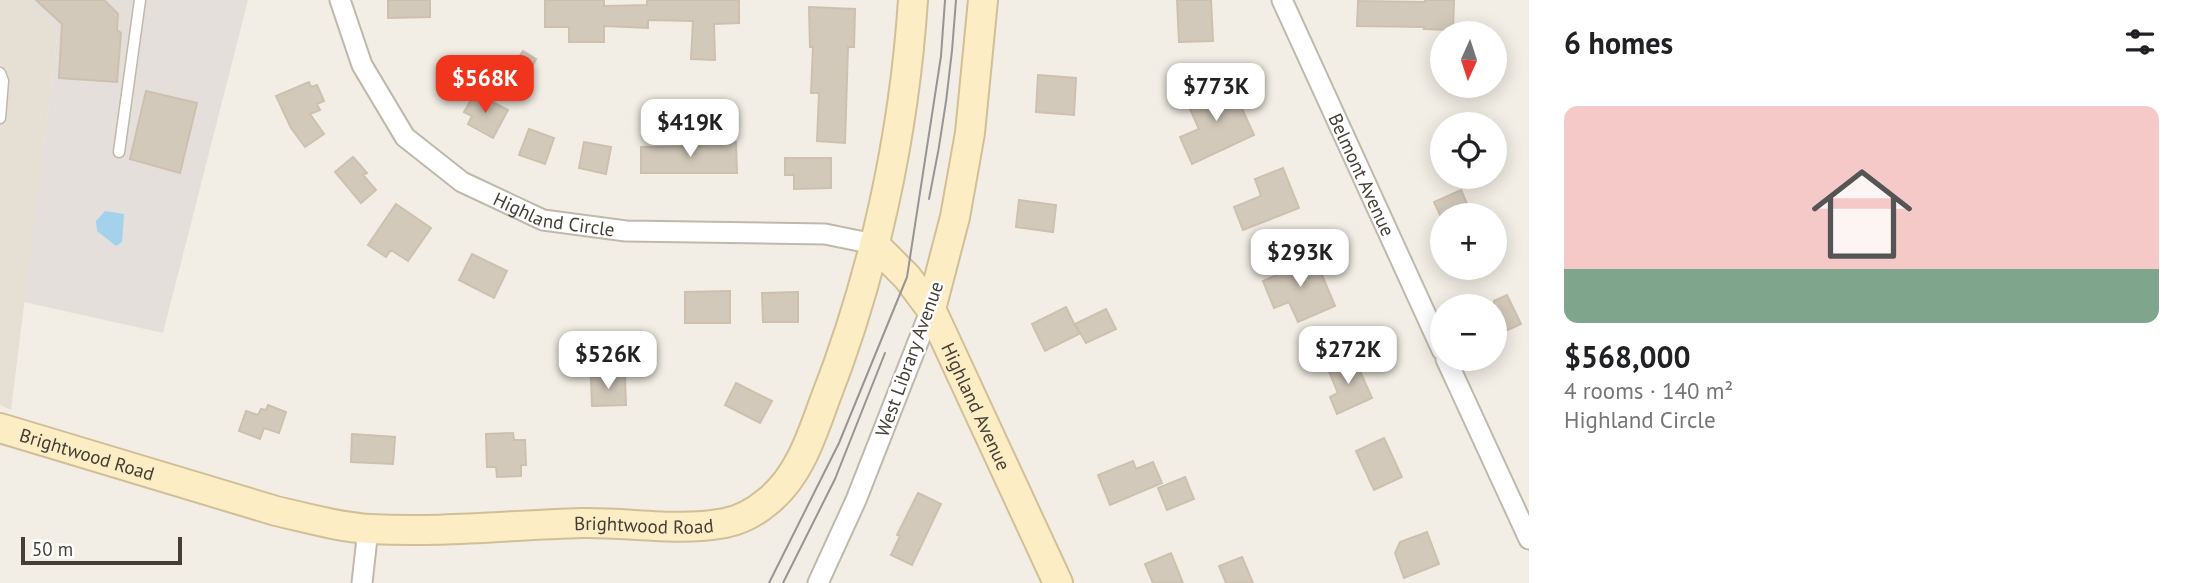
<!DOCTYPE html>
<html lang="en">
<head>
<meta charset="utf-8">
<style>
  body { margin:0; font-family:"PT Sans",sans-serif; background:#f6f6f6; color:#202124; height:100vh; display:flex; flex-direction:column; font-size:26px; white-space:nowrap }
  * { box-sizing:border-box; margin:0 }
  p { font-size:23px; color:#757577 }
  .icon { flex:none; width:38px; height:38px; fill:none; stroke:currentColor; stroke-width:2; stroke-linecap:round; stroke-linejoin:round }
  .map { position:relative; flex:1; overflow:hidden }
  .panel { display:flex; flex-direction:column; background:#fff; width:665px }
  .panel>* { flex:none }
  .needle { width:46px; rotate:183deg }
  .controls { position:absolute; left:1430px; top:21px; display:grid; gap:14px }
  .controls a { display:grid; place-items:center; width:77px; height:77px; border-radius:50%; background:#fff; box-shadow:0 4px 18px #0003; font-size:35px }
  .scale { position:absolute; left:21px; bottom:18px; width:161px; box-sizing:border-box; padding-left:7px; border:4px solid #443e35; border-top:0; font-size:19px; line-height:24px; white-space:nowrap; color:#443e35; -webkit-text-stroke:5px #fff; paint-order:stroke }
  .price { position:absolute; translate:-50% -60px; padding:0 16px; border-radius:14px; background:#fff; color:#222; font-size:23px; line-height:46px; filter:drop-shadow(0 2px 4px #0008) }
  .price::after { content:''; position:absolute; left:50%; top:42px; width:21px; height:16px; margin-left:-10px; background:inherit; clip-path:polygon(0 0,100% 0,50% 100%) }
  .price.active { background:#f1351d; color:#fff }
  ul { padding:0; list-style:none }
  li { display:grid; align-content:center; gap:14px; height:371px; padding:0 35px }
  li span { display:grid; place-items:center; height:217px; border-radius:14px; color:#555 }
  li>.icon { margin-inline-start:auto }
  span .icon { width:126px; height:126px; fill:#fffc; stroke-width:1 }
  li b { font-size:30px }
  h2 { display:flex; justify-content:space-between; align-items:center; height:84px; padding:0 35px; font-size:30px }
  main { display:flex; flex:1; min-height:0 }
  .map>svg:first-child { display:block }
  .residential { fill:#e6dfd4 }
  .industrial { fill:#e4dfda }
  .water { fill:#a4d2ed }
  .building { fill:#d3c9bb; stroke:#cdc0af; stroke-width:2 }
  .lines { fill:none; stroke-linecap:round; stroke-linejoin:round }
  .lane-casing { stroke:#c0b8ab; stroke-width:13 }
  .street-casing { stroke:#c0b8ab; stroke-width:23 }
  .secondary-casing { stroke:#d0bf97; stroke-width:32 }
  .lane { stroke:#fff; stroke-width:10 }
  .street { stroke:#fff; stroke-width:19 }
  .secondary { stroke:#fcedc5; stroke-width:28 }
  .tram { stroke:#959595; stroke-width:2 }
  .labels { text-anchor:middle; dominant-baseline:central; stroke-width:5; stroke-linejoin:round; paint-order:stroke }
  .street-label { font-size:19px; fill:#443e35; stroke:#fff }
</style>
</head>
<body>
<main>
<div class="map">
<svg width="1529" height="583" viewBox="0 0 1529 583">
  <rect width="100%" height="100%" fill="#f2eee5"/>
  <path class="residential" d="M0 0H27L58 30 11 410 0 405Z"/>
  <path class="industrial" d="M27 0H248L163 333 24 302 58 30Z"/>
  <path class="water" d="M105 211 124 214 122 242 116 246 97 231 96 221Z"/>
  <path class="building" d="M36 0H104L118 14 117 30 121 33 117 82 59 78 62 24Z
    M388 0H430V17L388 18Z
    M545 0H604V6L647 5V0H739V23L714 24 715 60 691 59 693 21 648 20V28L604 26V42H569V27H545Z
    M1177 0H1211L1213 41 1179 42Z
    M1425 0H1454L1453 30 1424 29 1425 27 1357 26 1358 1 1425 2Z
    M809 7 855 9 854 47H848L845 143 817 141 819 93H811L813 47H810Z
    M523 51 536 59 525 80 510 70Z
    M1038 75 1076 78 1074 115 1036 112Z
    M1229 80 1254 135 1192 164 1180 137 1199 129 1186 100Z
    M309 82 311 87 317 85 324 101 317 104 320 110 310 114 324 134 305 147 291 128 276 96Z
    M146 91 197 103 180 173 130 159Z
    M475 93 508 110 493 138 468 124 472 116 464 112Z
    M529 129 554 138 545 164 519 155Z
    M584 142 611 147 606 174 579 168Z
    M736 142 737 173H641V147L707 146V143Z
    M353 157 367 173 363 175 376 190 361 203 335 172Z
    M785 158H831V188L794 189V175H785Z
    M1283 168 1299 208 1243 230 1234 207 1261 196 1255 179Z
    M1461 190 1472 215H1440L1434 202Z
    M1019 200 1056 205 1053 232 1016 227Z
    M396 204 431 228 408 261 391 250 386 257 368 245Z
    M472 254 507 271 494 298 459 280Z
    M1296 258 1299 265 1315 258 1335 306 1298 322 1289 302 1274 308 1263 281 1277 275 1274 267Z
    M730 291V323H685V292Z
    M798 292V322H763L762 293Z
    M1507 295 1521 324 1494 336V301Z
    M1066 307 1079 334 1045 351 1032 324Z
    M1106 309 1116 329 1086 343 1075 324Z
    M1354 358 1372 398 1337 414 1330 397 1338 393 1328 369Z
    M625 376 626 405 592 406 591 377Z
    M736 383 772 401 760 423 725 405Z
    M268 405 286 412 279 433 264 428 260 439 239 431 246 411 258 415 261 409 266 410Z
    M513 433 514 440H525L526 465H521V476L497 477 496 467H487L486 434Z
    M352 434 395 437 393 464 351 462Z
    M1384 438 1402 477 1374 490 1356 451Z
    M1133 461 1136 469 1153 462 1162 483 1110 505 1098 475Z
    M1185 477 1194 499 1167 510 1158 488Z
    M918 493 941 504 912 565 891 555 900 536 897 535Z
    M1427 532 1439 564 1404 578 1395 553 1400 542Z
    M1171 553 1183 583H1153L1145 564Z
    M1242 557 1253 583H1226L1219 566Z"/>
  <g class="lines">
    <defs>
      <path id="lane" d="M0 73 3 81 0 118
        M119 152 140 0"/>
      <g id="street">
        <path id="s1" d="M340 0 362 65 405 137 462 182 543 220 626 231 825 234 874 244"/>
        <path id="s2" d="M1282 0 1442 350"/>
        <path d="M1446 359 1529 539"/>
        <path d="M362 583 368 529"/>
        <path d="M818 583 856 500 931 309"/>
      </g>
      <g id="secondary">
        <path id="s3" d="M874 244 907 277 931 309 1058 583"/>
        <path d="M931 309 955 217 970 133 983 0"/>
        <path id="s4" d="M0 428 276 511C307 518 338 527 370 529 440 533 511 525 582 523 629 522 678 532 725 523 741 520 754 513 767 502 798 478 811 438 824 402 874 275 904 136 913 0"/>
      </g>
    </defs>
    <use href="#lane" class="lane-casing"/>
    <use href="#street" class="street-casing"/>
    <use href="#secondary" class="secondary-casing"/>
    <use href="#lane" class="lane"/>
    <use href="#street" class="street"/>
    <use href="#secondary" class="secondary"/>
    <path class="tram" d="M929 199C943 133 952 67 956 0
      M769 583 839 443 907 277 941 56 945 0
      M783 583 835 479 885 353"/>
  </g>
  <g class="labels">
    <g class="street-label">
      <text stroke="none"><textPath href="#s2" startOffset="192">Belmont Avenue</textPath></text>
      <text stroke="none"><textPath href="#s1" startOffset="324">Highland Circle</textPath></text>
      <text transform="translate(909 359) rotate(-70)">West Library Avenue</text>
      <text stroke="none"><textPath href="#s3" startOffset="194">Highland Avenue</textPath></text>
      <text stroke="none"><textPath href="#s4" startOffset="91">Brightwood Road</textPath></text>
      <text stroke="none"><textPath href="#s4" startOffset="658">Brightwood Road</textPath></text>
    </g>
  </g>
</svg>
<div class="controls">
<a><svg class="needle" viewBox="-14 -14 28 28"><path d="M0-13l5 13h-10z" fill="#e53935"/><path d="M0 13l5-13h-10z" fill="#757577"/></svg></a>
<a><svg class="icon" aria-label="locate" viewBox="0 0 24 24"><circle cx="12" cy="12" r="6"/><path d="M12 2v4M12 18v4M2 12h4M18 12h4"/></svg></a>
<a>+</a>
<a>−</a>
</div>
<div class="scale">50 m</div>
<b class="price active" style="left:485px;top:115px">$568K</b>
<b class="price" style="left:1216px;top:123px">$773K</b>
<b class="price" style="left:690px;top:159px">$419K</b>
<b class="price" style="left:1300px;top:289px">$293K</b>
<b class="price" style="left:1348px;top:386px">$272K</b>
<b class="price" style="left:608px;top:391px">$526K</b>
</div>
<section class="panel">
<h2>6 homes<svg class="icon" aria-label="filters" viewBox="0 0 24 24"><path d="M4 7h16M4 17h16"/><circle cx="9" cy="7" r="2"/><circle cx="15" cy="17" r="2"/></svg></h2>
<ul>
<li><span style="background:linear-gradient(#f6c9c9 75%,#7fa58c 0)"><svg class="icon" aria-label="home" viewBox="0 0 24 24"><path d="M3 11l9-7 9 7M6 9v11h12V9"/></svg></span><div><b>$568,000</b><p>4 rooms · 140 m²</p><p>Highland Circle</p></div></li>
</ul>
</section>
</main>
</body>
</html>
